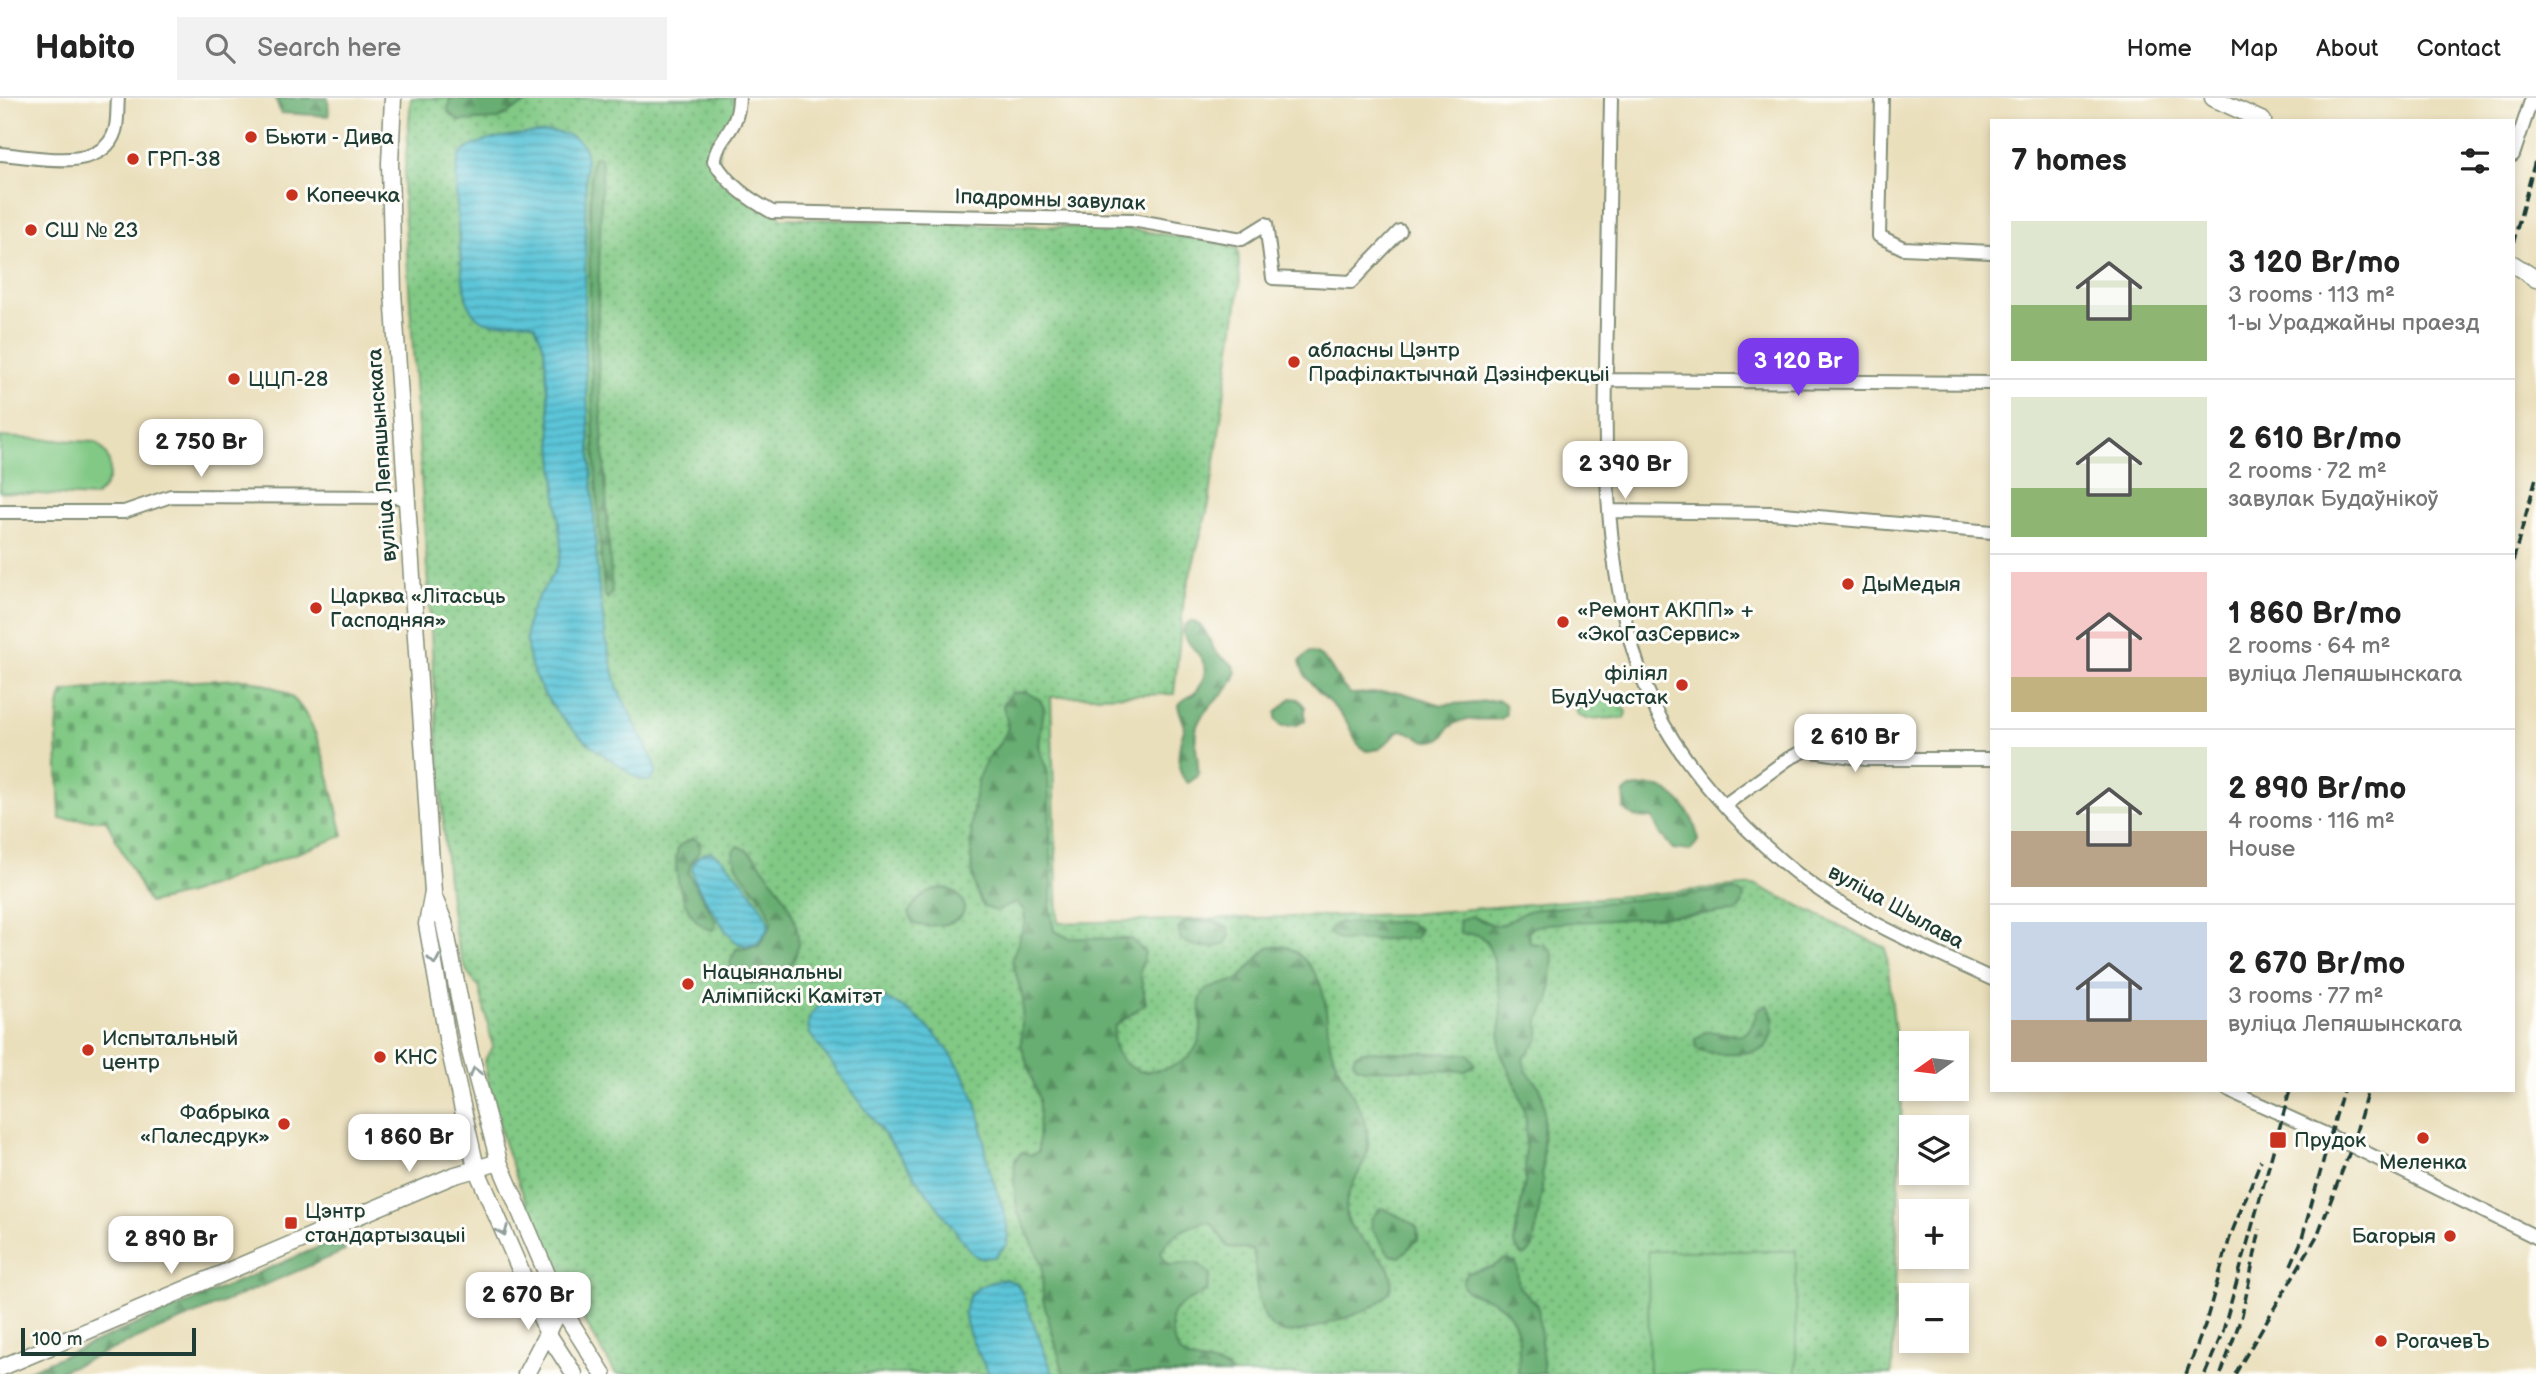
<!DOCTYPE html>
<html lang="en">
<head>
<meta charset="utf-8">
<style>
  body { margin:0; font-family:"Balsamiq Sans",sans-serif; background:#f2f2f2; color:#222; height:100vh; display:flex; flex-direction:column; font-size:26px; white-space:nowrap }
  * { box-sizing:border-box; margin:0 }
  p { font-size:23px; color:#767676 }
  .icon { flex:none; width:38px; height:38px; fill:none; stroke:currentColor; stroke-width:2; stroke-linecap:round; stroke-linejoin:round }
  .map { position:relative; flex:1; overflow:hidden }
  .side { position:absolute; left:1990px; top:21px; width:525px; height:973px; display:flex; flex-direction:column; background:#fff; border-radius:0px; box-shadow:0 4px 10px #0003 }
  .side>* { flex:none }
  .needle { width:46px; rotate:256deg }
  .fabs { position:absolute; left:1899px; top:933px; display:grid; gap:14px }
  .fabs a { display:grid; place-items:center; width:70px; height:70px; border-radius:0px; background:#fff; box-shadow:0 4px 10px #0003; font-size:35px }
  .scale { position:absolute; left:21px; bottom:18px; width:175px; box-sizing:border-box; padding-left:7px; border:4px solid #1f3d34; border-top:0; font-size:19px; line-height:24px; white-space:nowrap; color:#1f3d34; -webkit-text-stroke:5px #fdfcf7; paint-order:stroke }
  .price { position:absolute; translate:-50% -60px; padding:0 16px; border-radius:14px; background:#fff; color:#222; font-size:23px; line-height:46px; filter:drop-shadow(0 2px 4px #0008) }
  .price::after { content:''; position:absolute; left:50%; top:42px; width:21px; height:16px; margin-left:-10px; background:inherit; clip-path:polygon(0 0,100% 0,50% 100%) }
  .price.on { background:#7c3aed; color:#fff }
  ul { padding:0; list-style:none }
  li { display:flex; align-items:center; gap:21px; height:175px; padding:0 21px }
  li+li { border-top:2px solid #e0e0e0 }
  li span { display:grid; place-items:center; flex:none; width:196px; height:140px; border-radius:0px; color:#555 }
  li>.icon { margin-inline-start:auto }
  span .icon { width:84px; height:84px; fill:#fffc; stroke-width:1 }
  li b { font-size:30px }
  h2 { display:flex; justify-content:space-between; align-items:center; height:84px; padding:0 21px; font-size:30px }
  header { display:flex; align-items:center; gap:42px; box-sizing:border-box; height:98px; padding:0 35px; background:#fff; border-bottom:2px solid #e0e0e0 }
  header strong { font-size:33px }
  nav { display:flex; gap:38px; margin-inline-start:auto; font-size:24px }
  .search { width:490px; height:63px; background:#f2f2f2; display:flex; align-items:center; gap:18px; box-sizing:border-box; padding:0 24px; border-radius:0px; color:#767676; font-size:26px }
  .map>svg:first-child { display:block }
  .grass { fill:url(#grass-dots); stroke:#50835c; stroke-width:2 }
  .forest { fill:url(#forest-firs); stroke:#447553; stroke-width:2 }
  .cemetery { fill:url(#cemetery-stones); stroke:#50835c; stroke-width:2 }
  .park { fill:#81c985; stroke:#50835c; stroke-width:2 }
  .water { fill:url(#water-rules); stroke:#3e8186; stroke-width:2 }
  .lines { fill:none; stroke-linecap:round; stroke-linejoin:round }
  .minor-casing { stroke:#848e78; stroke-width:16 }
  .major-casing { stroke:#848e78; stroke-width:19 }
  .minor { stroke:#fff; stroke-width:12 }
  .major { stroke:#fff; stroke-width:16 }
  .rail { stroke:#1f3d34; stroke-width:3.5; stroke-dasharray:10 5; stroke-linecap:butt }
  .oneway { stroke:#8f9e9a }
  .poi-dot { fill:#c8321e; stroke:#fdfcf7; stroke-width:2.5 }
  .labels { text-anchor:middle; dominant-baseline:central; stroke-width:6; stroke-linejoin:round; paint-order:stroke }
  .poi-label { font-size:21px; fill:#1f3d34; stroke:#fdfcf7; text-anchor:start }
  .street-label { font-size:21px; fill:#1f3d34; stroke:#fdfcf7 }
</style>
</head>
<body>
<header>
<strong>Habito</strong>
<div class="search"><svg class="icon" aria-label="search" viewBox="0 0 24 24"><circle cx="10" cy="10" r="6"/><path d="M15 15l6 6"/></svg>Search here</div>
<nav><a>Home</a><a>Map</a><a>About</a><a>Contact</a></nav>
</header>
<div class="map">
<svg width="2536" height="1276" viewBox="0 0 2536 1276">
  <defs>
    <pattern id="grass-dots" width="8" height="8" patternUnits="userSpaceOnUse" patternTransform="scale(1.75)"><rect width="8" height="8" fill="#81c985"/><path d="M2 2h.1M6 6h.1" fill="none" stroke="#69a46e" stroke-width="1.8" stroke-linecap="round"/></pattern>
    <pattern id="forest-firs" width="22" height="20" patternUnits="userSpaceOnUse" patternTransform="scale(1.75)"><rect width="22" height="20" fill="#68ad72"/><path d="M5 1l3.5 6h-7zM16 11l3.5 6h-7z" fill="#558e5e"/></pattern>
    <pattern id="cemetery-stones" width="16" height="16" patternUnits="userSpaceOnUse" patternTransform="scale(1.75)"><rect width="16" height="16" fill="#81c985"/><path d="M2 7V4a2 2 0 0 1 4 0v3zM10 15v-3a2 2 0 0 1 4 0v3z" fill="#69a46e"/></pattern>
    <pattern id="water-rules" width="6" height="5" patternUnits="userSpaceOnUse" patternTransform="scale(1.75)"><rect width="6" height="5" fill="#5cc5d8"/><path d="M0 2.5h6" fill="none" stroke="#4ba1b0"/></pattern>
  </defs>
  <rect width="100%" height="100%" fill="#fdfcf7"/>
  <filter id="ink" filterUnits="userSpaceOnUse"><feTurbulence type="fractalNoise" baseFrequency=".0143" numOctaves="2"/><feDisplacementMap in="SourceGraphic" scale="14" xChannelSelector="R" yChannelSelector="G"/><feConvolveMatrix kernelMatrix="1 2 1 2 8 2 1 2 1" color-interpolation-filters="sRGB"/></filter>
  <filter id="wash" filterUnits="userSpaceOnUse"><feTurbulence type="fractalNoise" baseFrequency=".00686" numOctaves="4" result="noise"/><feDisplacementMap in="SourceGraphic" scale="28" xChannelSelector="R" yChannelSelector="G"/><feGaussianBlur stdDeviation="1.57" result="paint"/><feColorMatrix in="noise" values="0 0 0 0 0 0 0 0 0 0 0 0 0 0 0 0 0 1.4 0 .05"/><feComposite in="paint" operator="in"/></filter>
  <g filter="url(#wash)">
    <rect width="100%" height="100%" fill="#eadfbb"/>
    <path class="grass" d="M411 0H741L720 49 718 72 782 120 1128 131 1208 143 1238 151 1240 186 1209 406 1184 500 1174 596 1051 599 1058 825 1410 816 1756 787 1886 850 1902 1000 1892 1276H616C558 1181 503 1074 484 963L493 949 479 888C450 868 448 774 444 738L403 95Z
      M1610 599 1622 604 1626 615 1624 620 1586 621 1578 617 1575 608 1583 600Z"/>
    <path class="forest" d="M275 0H328L329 18 281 15Z
      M450 0H535L498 21 459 23 448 14Z
      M595 58 600 59 602 65 597 246 612 495 607 501 604 495C592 352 587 210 591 67Z
      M1191 523C1209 529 1206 541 1216 554 1223 564 1233 561 1236 575 1231 596 1204 606 1197 628 1192 645 1200 661 1198 678L1188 685C1173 673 1179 644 1185 629L1178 608C1183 599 1194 599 1199 590 1216 560 1190 554 1183 535L1185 527Z
      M1309 554C1333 558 1333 584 1351 596L1400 594 1442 607 1499 602 1505 606 1506 616 1501 621C1477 624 1454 614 1443 639 1424 651 1418 634 1400 632L1380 651 1367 653C1355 647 1354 638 1348 626 1336 605 1304 588 1300 563Z
      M1026 594 1040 602 1044 610 1039 648 1048 676 1052 786 1050 812 1054 833 1069 840 1131 841 1145 854 1140 875 1146 905 1115 928C1109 949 1120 966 1140 973 1172 974 1203 961 1201 924 1200 911 1197 904 1205 892L1239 881 1268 849 1285 848C1299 854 1308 864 1316 877 1329 900 1325 925 1331 950 1340 983 1367 1010 1368 1044 1369 1073 1340 1090 1347 1119 1354 1147 1404 1162 1389 1194 1375 1213 1354 1216 1333 1224 1284 1241 1263 1244 1256 1183 1255 1172 1257 1162 1252 1152L1228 1149 1213 1127 1208 1124C1191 1126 1166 1138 1161 1155L1168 1167 1198 1165 1210 1177 1207 1192C1187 1208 1164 1203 1173 1239 1183 1276 1210 1255 1233 1276H1064L1043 1202 1042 1166 1017 1112 1014 1084 1015 1062 1022 1054 1031 1057 1038 1054 1039 1002 1021 947 1023 901 1012 862 1025 824 1024 813 1017 804 996 813 984 809C964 782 970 703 981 673 987 657 1002 647 1007 632 1010 623 1003 615 1003 606L1011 595Z
      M1291 600 1298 601 1305 609V623L1297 627 1281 628 1276 622V615Z
      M1651 688C1677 692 1696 718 1698 743L1690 753 1673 751 1661 737 1652 720 1634 719 1624 711V695L1630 690Z
      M693 740 700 744V752L691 764 688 775 716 823 713 832C686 829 669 770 679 748Z
      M737 748C750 750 761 767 769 777 784 796 803 827 797 852 791 883 742 903 730 865L736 851 759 848 771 827C771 795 735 783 733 753Z
      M944 790C955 791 971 806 961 818 953 828 923 830 913 825L909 814C916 801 929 792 944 790Z
      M1731 792 1739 793 1744 798 1742 807 1736 814 1547 826 1533 829 1528 835 1530 845 1545 847 1553 856 1550 900 1539 922V941L1523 961 1526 972 1541 991 1544 1008 1542 1093 1533 1149 1526 1157 1520 1156 1514 1144 1525 1084 1526 1021 1518 992 1500 953 1501 902 1493 859 1486 843 1478 837 1460 835 1459 822 1471 818C1511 836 1499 823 1531 812Z
      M1212 823 1228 829 1230 838 1225 846C1211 852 1191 850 1180 840L1178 831 1184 824Z
      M1407 824 1420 831 1416 840 1340 843 1329 835 1331 829 1338 825Z
      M1767 907C1777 918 1773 938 1765 950 1753 956 1707 958 1696 950L1695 941 1705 934C1737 931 1745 953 1758 911Z
      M1363 953 1469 956 1475 966 1466 973 1364 971 1356 968 1353 962 1356 956Z
      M1380 1110C1385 1110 1412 1125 1417 1129L1418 1141 1400 1159 1390 1157 1372 1131 1371 1121Z
      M340 1140 345 1153 54 1276H20Z
      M1505 1161 1516 1164 1519 1189 1538 1207 1544 1276H1518C1519 1257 1522 1234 1510 1217 1506 1212 1499 1206 1493 1203 1481 1196 1452 1196 1467 1175L1492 1169Z"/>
    <path class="cemetery" d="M247 581C259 585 273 588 284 594 321 614 333 700 343 738L188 796 149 805 106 722 60 721C60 690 52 621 63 594L144 585Z"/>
    <path class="park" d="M0 339 95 344C115 360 115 384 94 399L0 394Z
      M1648 1153H1796V1276H1649Z"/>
    <path class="water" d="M553 34C568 36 580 38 586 54L585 264 598 482 606 542 618 591 655 666 656 676 649 683C637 683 627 672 617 666 571 636 521 588 527 528 531 497 559 481 561 451L544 249 535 227C517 217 495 233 478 220 472 215 469 209 467 202 461 183 451 71 460 57 475 38 530 35 553 34Z
      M710 754C727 759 770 813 769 830L757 846C751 848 746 849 740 846 729 841 722 826 715 816 704 799 673 762 710 754Z
      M850 895C908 892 960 955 976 1005 984 1027 984 1051 990 1073 997 1097 1011 1121 1007 1146L995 1159 979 1160 971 1154 810 936C801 910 831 901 850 895Z
      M1005 1181 1016 1185 1021 1192 1053 1276H989C970 1239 939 1191 1005 1181Z"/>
  </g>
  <g filter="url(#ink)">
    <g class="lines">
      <defs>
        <path id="minor" d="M739 0C738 35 719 36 714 63 728 87 749 101 772 114L1132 122 1242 141 1266 126 1273 180 1351 184 1400 133
          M1611 0C1610 74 1608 149 1607 223 1604 348 1601 495 1655 610 1682 666 1736 724 1784 765 1843 816 1921 848 1992 881
          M1882 0 1879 138 1903 150 1992 154
          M0 56C33 58 102 76 115 33 118 24 117 10 118 0
          M2513 57 2532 0
          M1604 282 1992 285
          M1609 413 1772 415 1992 434
          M0 414H124L171 398 406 399
          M1726 706 1788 661 1806 652 1866 661H1992
          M2228 992 2352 1048 2536 1139"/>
        <path id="major" d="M393 0 390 65 393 194 433 794 427 826 448 945 476 1070 548 1236 574 1276
          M2213 0 2263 23
          M2513 166 2536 181
          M433 797 444 824 470 954 499 1064 561 1209 603 1276
          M0 1270 452 1078 499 1064
          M526 1276 561 1209"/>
      </defs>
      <use href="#minor" class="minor-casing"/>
      <use href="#major" class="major-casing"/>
      <use href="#minor" class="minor"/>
      <use href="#major" class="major"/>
      <path class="rail" d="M2513 146 2536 59
        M2513 463 2536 380
        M2291 1167 2301 1144 2343 992
        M2186 1276 2205 1227 2230 1139 2261 1062
        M2205 1276 2223 1233 2290 992
        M2221 1276 2242 1217 2260 1131
        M2235 1276 2317 1138 2352 1048 2368 992"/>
    </g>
    <defs><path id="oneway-chevron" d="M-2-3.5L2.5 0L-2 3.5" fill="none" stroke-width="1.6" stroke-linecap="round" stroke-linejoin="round" transform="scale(1.75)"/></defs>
    <g class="oneway">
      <use href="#oneway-chevron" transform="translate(434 862) rotate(80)"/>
      <use href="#oneway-chevron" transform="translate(475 974) rotate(-104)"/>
      <use href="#oneway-chevron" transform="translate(503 1133) rotate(67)"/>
    </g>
  </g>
  <g class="poi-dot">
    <circle cx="251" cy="39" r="7"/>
    <circle cx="133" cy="61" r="7"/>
    <circle cx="292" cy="97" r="7"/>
    <circle cx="31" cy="132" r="7"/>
    <circle cx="1294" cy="264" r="7"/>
    <circle cx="234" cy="281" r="7"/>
    <circle cx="1848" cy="486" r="7"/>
    <circle cx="316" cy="510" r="7"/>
    <circle cx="1563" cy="524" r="7"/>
    <circle cx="1682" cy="587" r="7"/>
    <circle cx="688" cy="886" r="7"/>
    <circle cx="88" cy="952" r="7"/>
    <circle cx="380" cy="959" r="7"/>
    <circle cx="284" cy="1026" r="7"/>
    <circle cx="2423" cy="1040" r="7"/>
    <rect x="2269" y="1033" width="18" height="18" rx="3.5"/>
    <rect x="284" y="1118" width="14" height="14" rx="3.5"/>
    <circle cx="2450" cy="1138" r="7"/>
    <circle cx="2381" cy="1243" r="7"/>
  </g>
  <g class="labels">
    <g class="poi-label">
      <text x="265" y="39">Бьюти - Дива</text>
      <text x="147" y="61">ГРП-38</text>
      <text x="306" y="97">Копеечка</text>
      <text x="45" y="132">СШ № 23</text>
      <text x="1308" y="252">абласны Цэнтр<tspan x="1308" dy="24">Прафілактычнай Дэзінфекцыі</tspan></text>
      <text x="248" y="281">ЦЦП-28</text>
      <text x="1862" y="486">ДыМедыя</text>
      <text x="330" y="498">Царква «Літасьць<tspan x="330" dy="24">Гасподняя»</tspan></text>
      <text x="1577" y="512">«Ремонт АКПП» +<tspan x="1577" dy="24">«ЭкоГазСервис»</tspan></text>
      <text x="1668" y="575" text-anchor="end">філіял<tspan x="1668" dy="24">БудУчастак</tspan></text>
      <text x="702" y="874">Нацыянальны<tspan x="702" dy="24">Алімпійскі Камітэт</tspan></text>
      <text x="102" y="940">Испытальный<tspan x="102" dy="24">центр</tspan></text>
      <text x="394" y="959">КНС</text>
      <text x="270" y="1014" text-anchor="end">Фабрыка<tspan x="270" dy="24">«Палесдрук»</tspan></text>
      <text x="2294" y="1042">Прудок</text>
      <text x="2423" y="1064" text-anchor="middle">Меленка</text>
      <text x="305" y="1113">Цэнтр<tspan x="305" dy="24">стандартызацыі</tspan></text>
      <text x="2436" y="1138" text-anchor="end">Багорыя</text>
      <text x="2395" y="1243">РогачевЪ</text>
    </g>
    <g class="street-label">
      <text transform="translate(1050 102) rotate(2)">Іпадромны завулак</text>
      <text transform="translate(382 357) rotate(-94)">вуліца Лепяшынскага</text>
      <text transform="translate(1896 809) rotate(29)">вуліца Шылава</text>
    </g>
  </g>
</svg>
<div class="fabs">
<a><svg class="needle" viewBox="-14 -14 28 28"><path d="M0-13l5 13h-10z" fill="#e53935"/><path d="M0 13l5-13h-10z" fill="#767676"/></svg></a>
<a><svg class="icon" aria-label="layers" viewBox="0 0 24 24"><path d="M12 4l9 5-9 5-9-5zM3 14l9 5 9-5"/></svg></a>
<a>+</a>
<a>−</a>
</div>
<div class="scale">100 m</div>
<b class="price on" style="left:1798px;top:300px">3 120 Br</b>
<b class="price" style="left:201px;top:381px">2 750 Br</b>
<b class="price" style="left:1625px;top:403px">2 390 Br</b>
<b class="price" style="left:1855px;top:676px">2 610 Br</b>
<b class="price" style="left:409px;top:1076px">1 860 Br</b>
<b class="price" style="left:171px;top:1178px">2 890 Br</b>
<b class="price" style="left:528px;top:1234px">2 670 Br</b>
<section class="side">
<h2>7 homes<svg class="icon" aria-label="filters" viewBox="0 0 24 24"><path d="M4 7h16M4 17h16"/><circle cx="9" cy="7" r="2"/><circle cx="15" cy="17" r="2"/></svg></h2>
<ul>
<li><span style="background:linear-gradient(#dfe7d0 60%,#8fb573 0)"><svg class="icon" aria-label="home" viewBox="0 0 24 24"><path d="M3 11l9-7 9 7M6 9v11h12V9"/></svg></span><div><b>3 120 Br/mo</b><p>3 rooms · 113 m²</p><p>1-ы Ураджайны праезд</p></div></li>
<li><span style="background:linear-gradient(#dfe7d0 65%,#8fb573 0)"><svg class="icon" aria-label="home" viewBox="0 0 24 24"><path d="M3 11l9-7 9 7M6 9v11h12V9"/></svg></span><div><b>2 610 Br/mo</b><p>2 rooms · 72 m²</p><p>завулак Будаўнікоў</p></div></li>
<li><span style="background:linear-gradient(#f6c9c9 75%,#c2b280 0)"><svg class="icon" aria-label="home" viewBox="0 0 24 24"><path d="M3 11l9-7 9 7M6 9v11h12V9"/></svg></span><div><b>1 860 Br/mo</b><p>2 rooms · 64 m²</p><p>вуліца Лепяшынскага</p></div></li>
<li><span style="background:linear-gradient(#dfe7d0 60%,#b9a48a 0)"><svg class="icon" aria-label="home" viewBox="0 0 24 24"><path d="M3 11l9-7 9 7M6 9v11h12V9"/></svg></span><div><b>2 890 Br/mo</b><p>4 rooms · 116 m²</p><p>House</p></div></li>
<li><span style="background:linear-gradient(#c9d6e8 70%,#b9a48a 0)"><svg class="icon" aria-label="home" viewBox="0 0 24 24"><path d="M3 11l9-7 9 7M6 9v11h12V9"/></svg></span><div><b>2 670 Br/mo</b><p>3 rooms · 77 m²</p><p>вуліца Лепяшынскага</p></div></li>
</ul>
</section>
</div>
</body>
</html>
